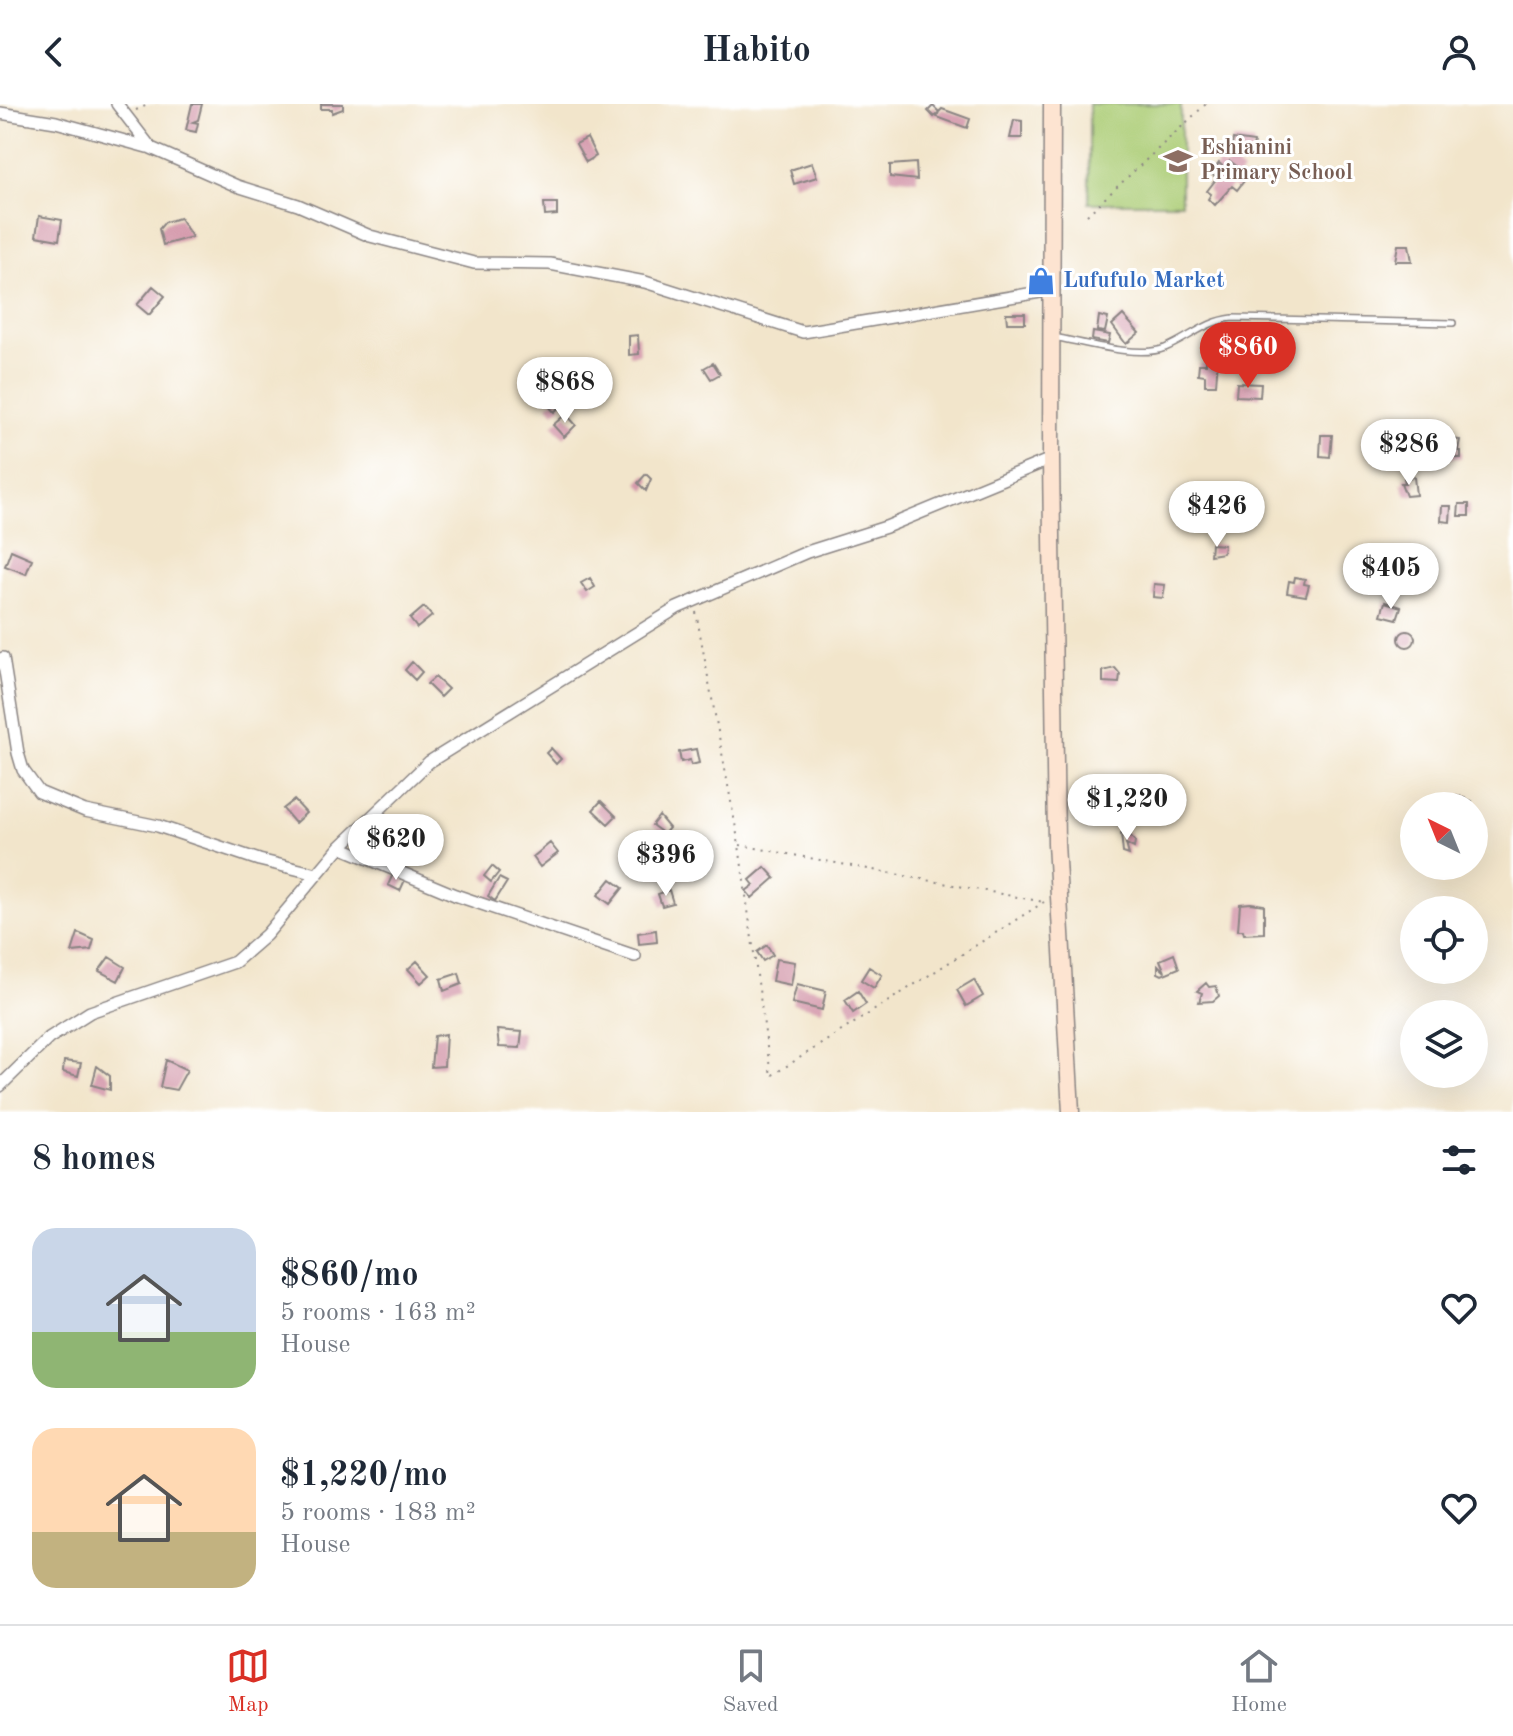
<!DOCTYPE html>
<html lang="en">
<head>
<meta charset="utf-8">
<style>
  body { margin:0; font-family:"Old Standard TT",serif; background:#f6f6f7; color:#1f2937; height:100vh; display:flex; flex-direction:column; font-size:30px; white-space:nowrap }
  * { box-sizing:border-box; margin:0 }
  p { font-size:26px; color:#747a83 }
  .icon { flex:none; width:44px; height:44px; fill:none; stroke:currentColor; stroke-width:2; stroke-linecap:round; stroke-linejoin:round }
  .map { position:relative; height:1008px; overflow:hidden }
  .panel { display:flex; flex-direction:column; background:#fff; flex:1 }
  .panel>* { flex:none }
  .needle { width:52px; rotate:317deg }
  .controls { position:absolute; left:1400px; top:688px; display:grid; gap:16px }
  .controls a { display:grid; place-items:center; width:88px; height:88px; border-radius:50%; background:#fff; box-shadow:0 8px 32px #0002; font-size:40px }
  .price { position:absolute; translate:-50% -68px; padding:0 18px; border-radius:28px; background:#fff; color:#222; font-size:26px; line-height:52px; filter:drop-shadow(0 2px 4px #0008) }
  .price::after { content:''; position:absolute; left:50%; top:48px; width:24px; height:18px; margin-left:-12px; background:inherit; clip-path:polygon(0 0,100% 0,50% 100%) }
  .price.current { background:#d93025; color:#fff }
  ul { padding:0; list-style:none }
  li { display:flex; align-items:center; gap:24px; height:200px; padding:0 32px }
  li span { display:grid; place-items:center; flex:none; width:224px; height:160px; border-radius:24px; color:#555 }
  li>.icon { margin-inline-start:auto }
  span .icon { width:96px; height:96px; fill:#fffc; stroke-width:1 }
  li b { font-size:34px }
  h2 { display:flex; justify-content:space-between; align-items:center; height:96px; padding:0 32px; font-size:34px }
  header { display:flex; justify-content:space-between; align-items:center; height:104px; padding:0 32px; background:#fff; font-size:36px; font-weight:700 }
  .dock { display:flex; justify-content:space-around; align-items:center; height:112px; border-top:2px solid #e0e1e3; background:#fff; font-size:22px; color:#747a83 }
  .dock a { display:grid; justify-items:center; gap:4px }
  .dock .current { color:#d93025 }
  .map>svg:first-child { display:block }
  .green { fill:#abcc74; stroke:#667758; stroke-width:2 }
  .building { fill:#d499ab }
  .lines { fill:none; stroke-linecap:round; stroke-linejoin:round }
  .lane-casing { stroke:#8a8483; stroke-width:8 }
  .street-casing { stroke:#8a8483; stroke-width:14 }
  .secondary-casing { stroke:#8a8483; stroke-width:19 }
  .path { stroke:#8a8483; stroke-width:2; stroke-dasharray:2 6; stroke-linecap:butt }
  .lane { stroke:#fff; stroke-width:5 }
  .street { stroke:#fff; stroke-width:11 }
  .secondary { stroke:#fde4d1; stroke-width:16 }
  .labels { text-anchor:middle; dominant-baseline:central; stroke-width:6; stroke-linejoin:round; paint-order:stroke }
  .education-label { font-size:22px; font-weight:bold; fill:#785e54; stroke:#fff; text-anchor:start }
  .shop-label { font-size:22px; font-weight:bold; fill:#366cbe; stroke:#fff; text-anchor:start }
</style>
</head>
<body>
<header><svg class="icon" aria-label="back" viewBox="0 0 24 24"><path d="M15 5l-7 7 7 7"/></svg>Habito<svg class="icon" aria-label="person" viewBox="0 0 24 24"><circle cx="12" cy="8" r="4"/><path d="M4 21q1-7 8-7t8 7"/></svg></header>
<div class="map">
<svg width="1513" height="1008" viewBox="0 0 1513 1008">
  <rect width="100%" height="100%" fill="#fff"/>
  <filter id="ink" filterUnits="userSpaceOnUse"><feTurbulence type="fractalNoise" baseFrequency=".0125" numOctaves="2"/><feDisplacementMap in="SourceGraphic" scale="16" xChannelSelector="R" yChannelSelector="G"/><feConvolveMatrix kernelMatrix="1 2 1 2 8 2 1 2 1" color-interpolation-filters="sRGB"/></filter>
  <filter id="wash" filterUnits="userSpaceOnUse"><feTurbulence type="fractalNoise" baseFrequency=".006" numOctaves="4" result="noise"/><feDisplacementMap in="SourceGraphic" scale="32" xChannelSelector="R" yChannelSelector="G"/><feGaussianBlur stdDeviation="1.8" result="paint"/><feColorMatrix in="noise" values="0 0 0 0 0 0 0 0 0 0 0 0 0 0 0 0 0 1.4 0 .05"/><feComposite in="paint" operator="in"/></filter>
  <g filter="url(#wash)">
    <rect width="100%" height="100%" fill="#f2e5cb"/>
    <path class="green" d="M1089 0H1181V99H1089Z"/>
    <g id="blocks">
      <path class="building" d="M192 0H202L198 16 193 18 198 19 196 28 186 26Z
        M321 0H343V5L332 9V5H321Z
        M933 2 939 8 942 5 970 15 967 24 937 13 939 8 934 13 928 7Z
        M1014 16 1022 17V34H1010Z
        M587 34 596 52 586 58 576 40Z
        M1233 35 1254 38 1252 51 1231 48Z
        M1230 57 1243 67 1239 73 1244 77 1237 86 1232 82 1215 101 1208 95 1211 90 1207 87 1217 74 1211 70 1219 59 1225 64Z
        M812 59 817 73 794 80 790 66Z
        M916 59 917 76 890 73V61Z
        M544 99H557V111L545 112Z
        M39 112 62 116 59 136 36 132Z
        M180 114 192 133 163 141 159 125 165 118Z
        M1398 141H1409L1412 157H1395Z
        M153 182 165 192 149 211 137 201Z
        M1006 209H1025V219H1007Z
        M1123 211 1139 229 1126 240 1112 221Z
        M1099 212 1108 214 1105 228 1097 227Z
        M1093 228 1110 231 1108 239 1092 236Z
        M638 231 639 250 629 251V232Z
        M1206 252 1218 253 1216 281H1205V271L1198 270 1199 260H1206Z
        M713 259 720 270 711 275 704 264Z
        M1237 279 1261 280 1260 293 1236 292Z
        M557 294 562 301 554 308 548 301Z
        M566 310 576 321 564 333 553 321Z
        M1397 319 1408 320 1407 330 1396 329Z
        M1321 331H1332L1330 353 1320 352Z
        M1446 334 1460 336 1458 346 1444 344Z
        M1445 347H1461V354H1445Z
        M646 370 651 375 646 387 638 379Z
        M1414 373 1416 391 1406 392 1401 379H1405L1404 374Z
        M1459 400H1469V412H1458Z
        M1442 402H1451L1450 418 1441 417Z
        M1211 440 1224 441 1223 449 1210 451Z
        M11 446 32 455 26 470 5 462Z
        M1295 473 1305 475 1304 480 1309 481 1306 492 1287 489 1289 477 1294 478Z
        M590 474 595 483 587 488 581 479Z
        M1154 480 1165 481 1163 494 1153 493Z
        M1385 498 1401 503 1397 515 1381 511Z
        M424 503 432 512 417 524 410 515Z
        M1399 535a8 8 0 1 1 16 0a8 8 0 1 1-16 0Z
        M412 558 422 568 415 576 405 566Z
        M1115 564 1120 570 1119 579 1103 578V567Z
        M435 573 448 585 440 593 427 580Z
        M551 644 561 655 556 660 546 649Z
        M696 645 699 659 691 661 690 656 681 658 679 648Z
        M1457 691 1472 697 1471 702 1455 700Z
        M294 696 306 709 295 719 283 705Z
        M601 697 616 712 608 720 593 706Z
        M1151 699 1166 709 1161 718 1146 708Z
        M1138 702 1141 710 1127 715 1125 705Z
        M659 712 669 724 664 730 652 721Z
        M1121 729H1128L1135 737 1134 744 1126 740 1129 751 1123 749Z
        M550 739 558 749 540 763 533 753Z
        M492 762 499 768 491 778 484 772Z
        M765 763 775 774 752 794 746 787 754 781 750 776Z
        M393 770 405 776 400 787 388 781Z
        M499 774 507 778 495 797 488 792Z
        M611 775 623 784 610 800 598 791Z
        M669 786 673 799 662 802 658 790Z
        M1251 799 1264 801V829L1244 830 1243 826H1238L1240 800Z
        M656 826 657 838 639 840 638 829Z
        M78 829 94 836 91 846 72 848Z
        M767 841 773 851 763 857 757 848Z
        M1174 850 1179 864 1162 871 1158 869V861L1165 868 1160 856Z
        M109 853 125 863 118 877 99 867Z
        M776 855 795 858 791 881 772 877Z
        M417 857 430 871 421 879 408 865Z
        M869 863 882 871 874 884 861 876Z
        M459 869 462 880 444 887 441 875Z
        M974 876 983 892 966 902 957 886Z
        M1206 879 1209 883 1216 882 1219 892 1213 897 1199 898 1202 889 1197 887Z
        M797 880 826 887 822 906 792 899Z
        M858 887 866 900 853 909 845 896Z
        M497 926 522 928 520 944 499 943Z
        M446 930 444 962 431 963 434 932Z
        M166 956 187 966 176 986 160 983Z
        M64 957 81 959 78 972 63 968Z
        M97 962 110 972V986L92 981Z"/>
    </g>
  </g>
  <g filter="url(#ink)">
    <use href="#blocks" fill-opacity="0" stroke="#8a8483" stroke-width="2"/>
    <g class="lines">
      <defs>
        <path id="lane" d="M1053 233C1083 238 1137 255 1165 244 1189 234 1206 217 1233 214L1453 219"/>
        <path id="street" d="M117 0 151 44 237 82 298 101 370 132 474 159 550 160 645 178 803 228 1052 186
          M0 9 56 18 147 43
          M3 554 18 649 23 666 39 688 85 707 158 722 259 756 317 770
          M340 743 455 791 635 852
          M0 982 49 934 90 908 235 858 266 831 340 743 429 658 677 504 807 448 886 423 1051 355"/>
        <path id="secondary" d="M1052 0 1051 355 1056 739 1071 1008"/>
      </defs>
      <use href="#lane" class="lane-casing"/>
      <use href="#street" class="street-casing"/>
      <use href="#secondary" class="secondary-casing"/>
      <path class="path" d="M136 6 150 0
        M1087 111 1206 0
        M696 508 739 741 771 972 1044 798
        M740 741 1044 798"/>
      <use href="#lane" class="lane"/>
      <use href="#street" class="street"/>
      <use href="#secondary" class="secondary"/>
    </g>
  </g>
  <defs>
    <symbol id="school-bare" viewBox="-9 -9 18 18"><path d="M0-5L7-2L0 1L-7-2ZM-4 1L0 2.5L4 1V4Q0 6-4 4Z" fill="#8d6e63" stroke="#fff" stroke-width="2.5" paint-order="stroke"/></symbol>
    <symbol id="shop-bare" viewBox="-9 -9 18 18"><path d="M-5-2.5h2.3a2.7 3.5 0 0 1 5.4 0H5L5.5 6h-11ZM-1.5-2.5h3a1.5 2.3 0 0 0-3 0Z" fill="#3f7fe0" stroke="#fff" stroke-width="2.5" paint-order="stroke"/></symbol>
  </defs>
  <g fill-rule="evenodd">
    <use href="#school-bare" x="1158" y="37" width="40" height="40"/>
    <use href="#shop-bare" x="1021" y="157" width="40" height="40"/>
  </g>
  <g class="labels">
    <g class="education-label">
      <text x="1200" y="44">Eshianini<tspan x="1200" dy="25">Primary School</tspan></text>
    </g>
    <g class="shop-label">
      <text x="1063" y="177">Lufufulo Market</text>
    </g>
  </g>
</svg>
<div class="controls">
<a><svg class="needle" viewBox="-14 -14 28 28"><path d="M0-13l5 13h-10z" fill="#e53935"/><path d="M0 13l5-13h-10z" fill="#747a83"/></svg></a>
<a><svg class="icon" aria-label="locate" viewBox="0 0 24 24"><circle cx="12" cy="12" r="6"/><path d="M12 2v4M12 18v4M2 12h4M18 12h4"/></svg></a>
<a><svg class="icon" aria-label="layers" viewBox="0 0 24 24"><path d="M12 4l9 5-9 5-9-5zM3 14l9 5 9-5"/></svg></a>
</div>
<b class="price current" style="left:1248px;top:286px">$860</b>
<b class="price" style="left:565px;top:321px">$868</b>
<b class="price" style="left:1409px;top:383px">$286</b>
<b class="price" style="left:1217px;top:445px">$426</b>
<b class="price" style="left:1391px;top:507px">$405</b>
<b class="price" style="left:1127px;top:738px">$1,220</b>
<b class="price" style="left:396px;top:778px">$620</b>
<b class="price" style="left:666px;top:794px">$396</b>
</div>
<section class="panel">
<h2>8 homes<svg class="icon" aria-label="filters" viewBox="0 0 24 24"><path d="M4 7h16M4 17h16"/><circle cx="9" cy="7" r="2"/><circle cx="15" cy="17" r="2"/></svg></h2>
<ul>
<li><span style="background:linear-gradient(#c9d6e8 65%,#8fb573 0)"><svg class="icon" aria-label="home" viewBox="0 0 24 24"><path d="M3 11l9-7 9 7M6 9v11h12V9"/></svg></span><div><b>$860/mo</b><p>5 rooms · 163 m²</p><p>House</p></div><svg class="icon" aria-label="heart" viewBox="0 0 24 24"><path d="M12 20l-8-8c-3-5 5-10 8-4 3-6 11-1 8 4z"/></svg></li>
<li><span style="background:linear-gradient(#ffd9b3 65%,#c2b280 0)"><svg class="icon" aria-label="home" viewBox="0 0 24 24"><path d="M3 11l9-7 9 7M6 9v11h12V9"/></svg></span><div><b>$1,220/mo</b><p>5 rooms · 183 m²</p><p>House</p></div><svg class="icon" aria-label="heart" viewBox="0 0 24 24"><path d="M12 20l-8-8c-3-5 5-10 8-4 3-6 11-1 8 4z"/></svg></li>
</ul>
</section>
<nav class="dock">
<a class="current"><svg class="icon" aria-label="map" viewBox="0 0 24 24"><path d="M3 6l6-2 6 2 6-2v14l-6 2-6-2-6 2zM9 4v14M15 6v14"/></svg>Map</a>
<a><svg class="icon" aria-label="saved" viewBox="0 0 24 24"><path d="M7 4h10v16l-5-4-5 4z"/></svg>Saved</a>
<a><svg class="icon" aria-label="home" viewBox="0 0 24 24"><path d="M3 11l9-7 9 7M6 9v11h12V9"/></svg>Home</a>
</nav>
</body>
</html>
